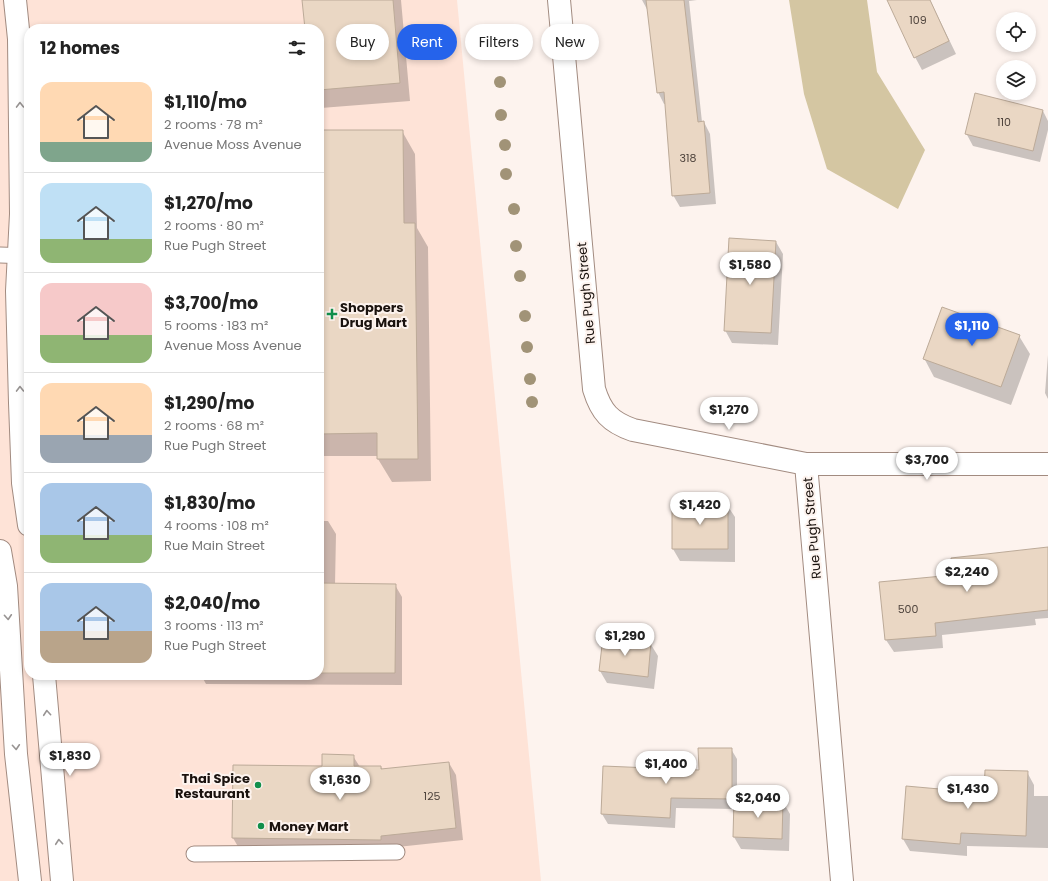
<!DOCTYPE html>
<html lang="en">
<head>
<meta charset="utf-8">
<style>
  body { margin:0; font-family:Poppins,sans-serif; background:#f6f6f6; color:#222; height:100vh; display:flex; flex-direction:column; font-size:15px; white-space:nowrap }
  * { box-sizing:border-box; margin:0 }
  p { font-size:13px; color:#767676 }
  .icon { flex:none; width:22px; height:22px; fill:none; stroke:currentColor; stroke-width:2; stroke-linecap:round; stroke-linejoin:round }
  .map { position:relative; flex:1; overflow:hidden }
  .details { position:absolute; left:24px; top:24px; width:300px; height:656px; display:flex; flex-direction:column; background:#fff; border-radius:16px; box-shadow:0 2px 6px #0003 }
  .details>* { flex:none }
  .hud { position:absolute; left:336px; top:24px; width:380px; height:36px; display:flex; gap:8px }
  .buttons { position:absolute; left:996px; top:12px; display:grid; gap:8px }
  .buttons a { display:grid; place-items:center; width:40px; height:40px; border-radius:50%; background:#fff; box-shadow:0 2px 6px #0003; font-size:20px }
  .price { position:absolute; translate:-50% -34px; padding:0 9px; border-radius:14px; background:#fff; color:#222; font-size:13px; line-height:26px; filter:drop-shadow(0 1px 2px #0008) }
  .price::after { content:''; position:absolute; left:50%; top:24px; width:12px; height:9px; margin-left:-6px; background:inherit; clip-path:polygon(0 0,100% 0,50% 100%) }
  .price.active { background:#2563eb; color:#fff }
  ul { padding:0; list-style:none }
  li { display:flex; align-items:center; gap:12px; height:100px; padding:0 16px }
  li+li { border-top:1px solid #e0e0e0 }
  li span { display:grid; place-items:center; flex:none; width:112px; height:80px; border-radius:12px; color:#555 }
  li>.icon { margin-inline-start:auto }
  span .icon { width:48px; height:48px; fill:#fffc; stroke-width:1 }
  li b { font-size:17px }
  h2 { display:flex; justify-content:space-between; align-items:center; height:48px; padding:0 16px; font-size:17px }
  .chip { padding:0 14px; border-radius:18px; background:#fff; box-shadow:0 2px 6px #0003; font-size:14px; line-height:36px }
  .chip.active { background:#2563eb; color:#fff }
  .map>svg:first-child { display:block }
  .built { fill:#fee3d7; fill-rule:evenodd }
  .green { fill:#d4c6a2 }
  .shadow { fill:#0003 }
  .building { fill:#ead7c4; stroke:#bcaa98 }
  .lines { fill:none; stroke-linecap:round; stroke-linejoin:round }
  .lane-casing { stroke:#a28b80; stroke-width:17 }
  .street-casing { stroke:#a28b80; stroke-width:24 }
  .secondary-casing { stroke:#a28b80; stroke-width:24 }
  .lane { stroke:#fff; stroke-width:15 }
  .street { stroke:#fff; stroke-width:22 }
  .secondary { stroke:#fff; stroke-width:22 }
  .tree { fill:#a19377 }
  .oneway { stroke:#989493 }
  .poi-dot { fill:#118f4b; stroke:#fdf3ee; stroke-width:1.5 }
  .labels { text-anchor:middle; dominant-baseline:central; stroke-width:4; stroke-linejoin:round; paint-order:stroke }
  .number-label { font-size:11px; fill:#4e433c }
  .street-label { font-size:13px; fill:#1a120e; stroke:#fdf3ee }
  .poi-label { font-size:13px; font-weight:bold; fill:#1a120e; stroke:#fdf3ee; text-anchor:start }
</style>
</head>
<body>
<div class="map">
<svg width="1048" height="881" viewBox="0 0 1048 881">
  <rect width="100%" height="100%" fill="#fdf3ee"/>
  <path class="built" d="M0 0H457L541 881H0ZM29 29H319V675H29Z"/>
  <path class="green" d="M789 0H867L877 72 925 150 898 209 827 169 804 94Z"/>
  <path class="shadow" d="M303 0H401L410 101 321 108 319 105V29H306Z
    M642 0H697L689 1 702 122H704L710 134 716 204 680 207 673 195 666 104H664L658 92 649 13Z
    M900 0H930L956 54 922 70 915 57Z
    M1043 111 1048 121V130L1040 162 973 146 966 133Z
    M319 131H402L415 154 417 228 428 247 431 481 392 482 378 459V456H319Z
    M776 242 783 254 778 345 732 343 725 330Z
    M1019 336 1030 354 1011 405 934 377 924 358Z
    M1048 355V399L1045 393Z
    M727 505 735 517V562L680 561 673 549Z
    M319 521H328L336 534 335 585H395L402 597V685L206 684 201 675H319Z
    M1048 548V618L1035 619 1036 625 942 635 943 648 894 652 886 640 881 583 954 576Z
    M650 643 658 656 654 689 607 683 600 671Z
    M731 749 737 759V800L783 802 790 814 789 851 741 849 734 837 735 809 676 808 675 828 608 824 602 814 700 771Z
    M353 756 360 767H381L383 770 449 763 456 775 463 840 388 848 240 850 233 838 323 767Z
    M1027 772 1034 785V796H1048V848L967 846V856L910 851 903 839Z"/>
  <path class="building" d="M302 0H393L400 83 319 90V29H305Z
    M646 0H684L698 122 704 121 710 193 672 196 664 92 657 93Z
    M887 0H930L949 41 914 58Z
    M975 93 1043 110 1033 151 965 134Z
    M319 130H403L404 223H415L418 459H377V433L319 434Z
    M729 238 776 241 771 333 724 331Z
    M942 307 1020 335 1001 387 923 359Z
    M672 503 728 504V549H672Z
    M1048 547V610L935 623 936 636 885 640 879 582 953 575 951 558Z
    M319 583 396 584 395 673H319Z
    M603 637 651 642 648 677 599 671Z
    M698 748H732V799L671 798 670 818 601 814 603 766 699 770Z
    M322 754 354 755V766H381V769L449 762 456 828 381 836V840L232 838 233 765 322 766Z
    M985 770 1028 771 1026 836 961 833 960 844 902 839 906 786 984 793Z
    M734 799 783 801 782 839 733 837Z"/>
  <g class="lines">
    <defs>
      <path id="lane" d="M0 255 28 256
        M194 854 397 852"/>
      <path id="street" d="M559 0 594 389C601 412 610 422 633 430L806 464 842 881
        M806 464H1048"/>
      <path id="secondary" d="M15 0 19 39 21 214 17 291 20 403 23 483 29 525
        M0 551 6 586 16 754 30 881
        M44 675 62 881"/>
    </defs>
    <use href="#lane" class="lane-casing"/>
    <use href="#street" class="street-casing"/>
    <use href="#secondary" class="secondary-casing"/>
    <use href="#lane" class="lane"/>
    <use href="#street" class="street"/>
    <use href="#secondary" class="secondary"/>
  </g>
  <g class="tree">
    <circle cx="494" cy="38" r="6"/>
    <circle cx="500" cy="82" r="6"/>
    <circle cx="501" cy="115" r="6"/>
    <circle cx="505" cy="145" r="6"/>
    <circle cx="506" cy="174" r="6"/>
    <circle cx="514" cy="209" r="6"/>
    <circle cx="516" cy="246" r="6"/>
    <circle cx="520" cy="276" r="6"/>
    <circle cx="525" cy="316" r="6"/>
    <circle cx="527" cy="347" r="6"/>
    <circle cx="530" cy="379" r="6"/>
    <circle cx="532" cy="402" r="6"/>
  </g>
  <defs><path id="oneway-chevron" d="M-2-3.5L2.5 0L-2 3.5" fill="none" stroke-width="1.6" stroke-linecap="round" stroke-linejoin="round"/></defs>
  <g class="oneway">
    <use href="#oneway-chevron" transform="translate(20 105) rotate(-91)"/>
    <use href="#oneway-chevron" transform="translate(20 389) rotate(-91)"/>
    <use href="#oneway-chevron" transform="translate(8 617) rotate(86)"/>
    <use href="#oneway-chevron" transform="translate(47 713) rotate(-95)"/>
    <use href="#oneway-chevron" transform="translate(16 747) rotate(86)"/>
    <use href="#oneway-chevron" transform="translate(59 842) rotate(-95)"/>
  </g>
  <g class="poi-dot">
    <path d="M330 308h4v4h4v4h-4v4h-4v-4h-4v-4h4z"/>
    <circle cx="258" cy="785" r="4"/>
    <circle cx="261" cy="826" r="4"/>
  </g>
  <g class="labels">
    <g class="number-label">
      <text x="918" y="20">109</text>
      <text x="1004" y="122">110</text>
      <text x="688" y="158">318</text>
      <text x="908" y="609">500</text>
      <text x="432" y="796">125</text>
    </g>
    <g class="street-label">
      <text transform="translate(586 293) rotate(-95)">Rue Pugh Street</text>
      <text transform="translate(812 528) rotate(-95)">Rue Pugh Street</text>
    </g>
    <g class="poi-label">
      <text x="340" y="307">Shoppers<tspan x="340" dy="15">Drug Mart</tspan></text>
      <text x="250" y="778" text-anchor="end">Thai Spice<tspan x="250" dy="15">Restaurant</tspan></text>
      <text x="269" y="826">Money Mart</text>
    </g>
  </g>
</svg>
<div class="buttons">
<a><svg class="icon" aria-label="locate" viewBox="0 0 24 24"><circle cx="12" cy="12" r="6"/><path d="M12 2v4M12 18v4M2 12h4M18 12h4"/></svg></a>
<a><svg class="icon" aria-label="layers" viewBox="0 0 24 24"><path d="M12 4l9 5-9 5-9-5zM3 14l9 5 9-5"/></svg></a>
</div>
<b class="price" style="left:750px;top:286px">$1,580</b>
<b class="price active" style="left:972px;top:347px">$1,110</b>
<b class="price" style="left:729px;top:431px">$1,270</b>
<b class="price" style="left:927px;top:481px">$3,700</b>
<b class="price" style="left:700px;top:526px">$1,420</b>
<b class="price" style="left:967px;top:593px">$2,240</b>
<b class="price" style="left:625px;top:657px">$1,290</b>
<b class="price" style="left:70px;top:777px">$1,830</b>
<b class="price" style="left:666px;top:785px">$1,400</b>
<b class="price" style="left:340px;top:801px">$1,630</b>
<b class="price" style="left:968px;top:810px">$1,430</b>
<b class="price" style="left:758px;top:819px">$2,040</b>
<div class="hud">
<a class="chip">Buy</a>
<a class="chip active">Rent</a>
<a class="chip">Filters</a>
<a class="chip">New</a>
</div>
<section class="details">
<h2>12 homes<svg class="icon" aria-label="filters" viewBox="0 0 24 24"><path d="M4 7h16M4 17h16"/><circle cx="9" cy="7" r="2"/><circle cx="15" cy="17" r="2"/></svg></h2>
<ul>
<li><span style="background:linear-gradient(#ffd9b3 75%,#7fa58c 0)"><svg class="icon" aria-label="home" viewBox="0 0 24 24"><path d="M3 11l9-7 9 7M6 9v11h12V9"/></svg></span><div><b>$1,110/mo</b><p>2 rooms · 78 m²</p><p>Avenue Moss Avenue</p></div></li>
<li><span style="background:linear-gradient(#bfe0f5 70%,#8fb573 0)"><svg class="icon" aria-label="home" viewBox="0 0 24 24"><path d="M3 11l9-7 9 7M6 9v11h12V9"/></svg></span><div><b>$1,270/mo</b><p>2 rooms · 80 m²</p><p>Rue Pugh Street</p></div></li>
<li><span style="background:linear-gradient(#f6c9c9 65%,#8fb573 0)"><svg class="icon" aria-label="home" viewBox="0 0 24 24"><path d="M3 11l9-7 9 7M6 9v11h12V9"/></svg></span><div><b>$3,700/mo</b><p>5 rooms · 183 m²</p><p>Avenue Moss Avenue</p></div></li>
<li><span style="background:linear-gradient(#ffd9b3 65%,#9aa5b1 0)"><svg class="icon" aria-label="home" viewBox="0 0 24 24"><path d="M3 11l9-7 9 7M6 9v11h12V9"/></svg></span><div><b>$1,290/mo</b><p>2 rooms · 68 m²</p><p>Rue Pugh Street</p></div></li>
<li><span style="background:linear-gradient(#a9c7e8 65%,#8fb573 0)"><svg class="icon" aria-label="home" viewBox="0 0 24 24"><path d="M3 11l9-7 9 7M6 9v11h12V9"/></svg></span><div><b>$1,830/mo</b><p>4 rooms · 108 m²</p><p>Rue Main Street</p></div></li>
<li><span style="background:linear-gradient(#a9c7e8 60%,#b9a48a 0)"><svg class="icon" aria-label="home" viewBox="0 0 24 24"><path d="M3 11l9-7 9 7M6 9v11h12V9"/></svg></span><div><b>$2,040/mo</b><p>3 rooms · 113 m²</p><p>Rue Pugh Street</p></div></li>
</ul>
</section>
</div>
</body>
</html>
